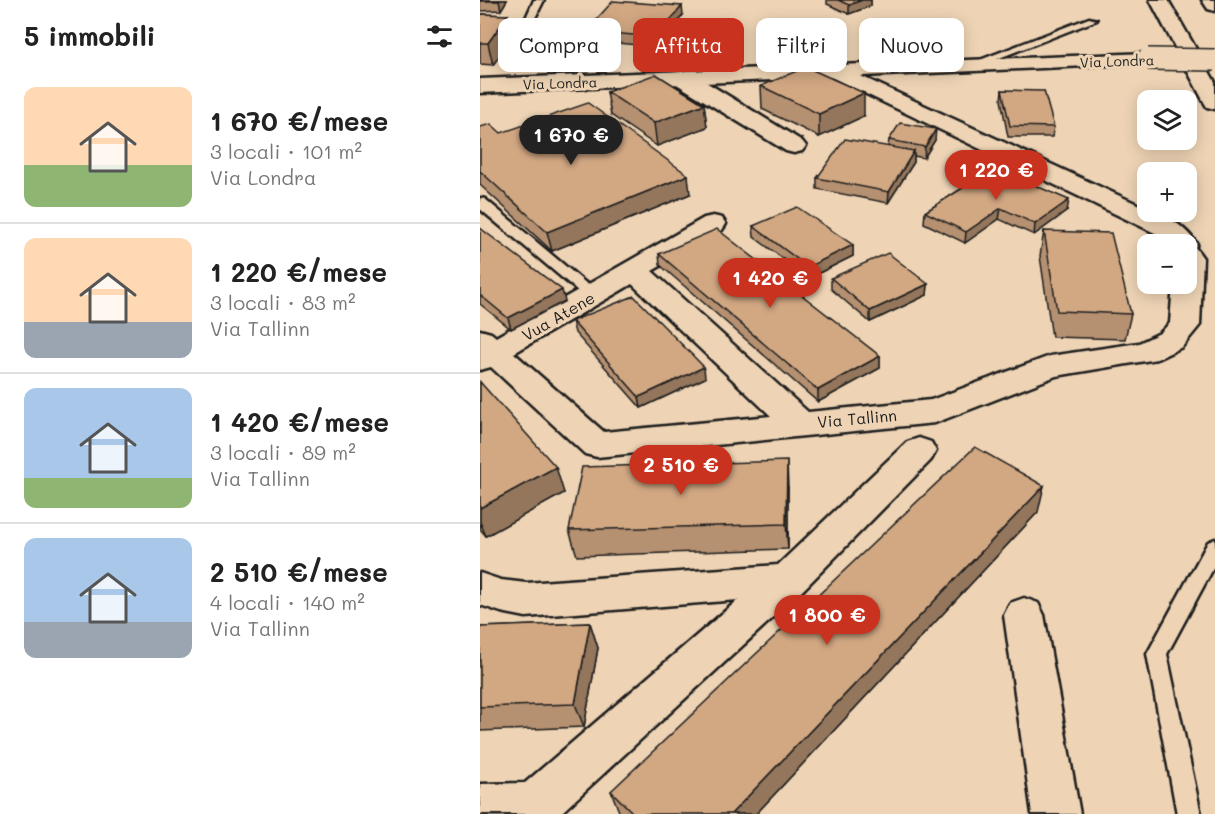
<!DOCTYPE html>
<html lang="it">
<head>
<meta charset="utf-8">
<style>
  body { margin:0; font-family:Mali,sans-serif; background:#f2f2f2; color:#222; height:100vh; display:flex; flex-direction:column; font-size:22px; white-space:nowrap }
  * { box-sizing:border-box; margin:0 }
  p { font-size:20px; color:#767676 }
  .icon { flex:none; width:33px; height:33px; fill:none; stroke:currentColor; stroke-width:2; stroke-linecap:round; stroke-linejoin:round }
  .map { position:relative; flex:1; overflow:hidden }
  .panel { display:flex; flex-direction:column; background:#fff; width:480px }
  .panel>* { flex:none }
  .hud { position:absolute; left:18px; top:18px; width:570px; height:54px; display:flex; gap:12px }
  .controls { position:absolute; left:657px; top:90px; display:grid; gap:12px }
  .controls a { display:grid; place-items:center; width:60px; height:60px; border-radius:12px; background:#fff; box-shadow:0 3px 15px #0003; font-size:30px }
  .price { position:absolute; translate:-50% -51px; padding:0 14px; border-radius:21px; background:#c8321e; color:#fff; font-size:20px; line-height:39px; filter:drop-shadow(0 2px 3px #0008) }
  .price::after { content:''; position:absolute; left:50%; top:36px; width:18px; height:14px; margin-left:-9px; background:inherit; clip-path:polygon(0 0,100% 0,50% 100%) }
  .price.selected { background:#222; color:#fff }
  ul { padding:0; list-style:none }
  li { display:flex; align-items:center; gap:18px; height:150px; padding:0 24px }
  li+li { border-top:2px solid #e0e0e0 }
  li span { display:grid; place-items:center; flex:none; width:168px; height:120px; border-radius:12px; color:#555 }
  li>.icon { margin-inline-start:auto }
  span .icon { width:72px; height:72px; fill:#fffc; stroke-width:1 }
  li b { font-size:26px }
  h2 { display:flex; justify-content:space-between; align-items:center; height:72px; padding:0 24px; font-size:26px }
  .tag { padding:0 21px; border-radius:12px; background:#fff; box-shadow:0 3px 15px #0003; font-size:21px; line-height:54px }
  .tag.selected { background:#c8321e; color:#fff }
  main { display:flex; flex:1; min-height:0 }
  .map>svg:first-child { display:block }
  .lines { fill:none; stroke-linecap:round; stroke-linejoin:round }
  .service-casing { stroke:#1c1c1c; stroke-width:5 }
  .minor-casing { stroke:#1c1c1c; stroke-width:5 }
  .tertiary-casing { stroke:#1c1c1c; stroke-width:5 }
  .motorway-casing { stroke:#1c1c1c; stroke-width:5 }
  .service { fill:#eed4b5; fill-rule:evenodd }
  .minor { fill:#eed4b5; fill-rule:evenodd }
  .tertiary { fill:#eed4b5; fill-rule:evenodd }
  .motorway { fill:#eed4b5; fill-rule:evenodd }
  .tertiary-bridge-casing { stroke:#1c1c1c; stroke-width:24; stroke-linecap:butt }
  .tertiary-bridge { stroke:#eed4b5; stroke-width:21 }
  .wall { fill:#b59071; stroke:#1c1c1c; stroke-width:1.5 }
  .shaded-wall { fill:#93765c; stroke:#1c1c1c; stroke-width:1.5 }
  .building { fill:#d2a883; stroke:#1c1c1c; stroke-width:1.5 }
  .labels { text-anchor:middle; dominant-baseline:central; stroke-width:6; stroke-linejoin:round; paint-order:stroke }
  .far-street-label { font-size:14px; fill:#1c1c1c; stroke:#eed4b5 }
  .street-label { font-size:16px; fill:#1c1c1c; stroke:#eed4b5 }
</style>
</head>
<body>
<main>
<section class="panel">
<h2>5 immobili<svg class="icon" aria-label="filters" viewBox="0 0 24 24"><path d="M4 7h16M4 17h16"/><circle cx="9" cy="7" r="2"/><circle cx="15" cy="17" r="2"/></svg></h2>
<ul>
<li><span style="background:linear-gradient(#ffd9b3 65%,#8fb573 0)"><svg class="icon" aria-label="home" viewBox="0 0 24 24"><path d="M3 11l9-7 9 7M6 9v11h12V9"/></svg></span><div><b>1 670 €/mese</b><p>3 locali · 101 m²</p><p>Via Londra</p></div></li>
<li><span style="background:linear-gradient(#ffd9b3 70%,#9aa5b1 0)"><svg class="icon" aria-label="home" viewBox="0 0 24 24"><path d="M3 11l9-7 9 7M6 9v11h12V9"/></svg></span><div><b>1 220 €/mese</b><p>3 locali · 83 m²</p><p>Via Tallinn</p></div></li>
<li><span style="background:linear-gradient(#a9c7e8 75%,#8fb573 0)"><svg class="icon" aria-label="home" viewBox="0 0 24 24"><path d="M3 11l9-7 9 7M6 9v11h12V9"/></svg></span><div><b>1 420 €/mese</b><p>3 locali · 89 m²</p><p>Via Tallinn</p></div></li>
<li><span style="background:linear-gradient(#a9c7e8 70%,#9aa5b1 0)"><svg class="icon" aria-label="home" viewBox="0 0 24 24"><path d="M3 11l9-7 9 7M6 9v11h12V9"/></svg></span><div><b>2 510 €/mese</b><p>4 locali · 140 m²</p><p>Via Tallinn</p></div></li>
</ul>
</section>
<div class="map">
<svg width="735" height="814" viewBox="0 0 735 814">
  <rect width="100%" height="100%" fill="#eed4b5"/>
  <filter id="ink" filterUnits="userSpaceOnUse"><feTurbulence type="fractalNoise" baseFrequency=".0167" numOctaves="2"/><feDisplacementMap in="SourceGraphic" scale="12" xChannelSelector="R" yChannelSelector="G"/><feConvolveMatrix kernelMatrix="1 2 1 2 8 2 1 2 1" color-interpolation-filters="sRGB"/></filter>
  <g filter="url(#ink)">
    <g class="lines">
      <defs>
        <path id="service" d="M54 0H64L53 22H47L45 20Z
          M609 18 617 20 496 67 492 68 487 65Z
          M0 198 5 199 108 285 110 288 108 291H98L0 209Z
          M735 539V565L687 654 721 814H697L667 654 728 542Z"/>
        <path id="minor" d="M359 66 668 209V212C686 212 707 229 717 244L715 247 723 258 720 325 702 347 677 359 576 376 455 423 117 457 105 454 11 367 0 370V330L11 333 16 337 224 218 233 216 242 218 246 224 242 230 172 271 328 412 451 400 570 356 659 343 680 333 690 323 693 284H706V244H688L677 234 351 77 348 72 351 67ZM152 284 291 416 124 432 34 353Z
          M203 72 211 73 322 141 326 146 322 151 314 153 306 151 195 83 192 78 195 73Z
          M439 438 451 442 456 451 451 460 322 591 82 812 83 814H0V784L45 783 258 600 46 617 21 612 0 605V573L21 580 46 583 298 565 427 442Z
          M544 598 558 603 564 615 600 814H552L524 615 530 603Z"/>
        <path id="tertiary" d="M668 53 675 55 678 59 675 63 0 93V79Z"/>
        <path id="motorway" d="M670 0H688L735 82V109L727 107 724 102Z
          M722 0H735V11L728 9Z"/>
      </defs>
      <use href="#service" class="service-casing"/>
      <use href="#minor" class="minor-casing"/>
      <use href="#tertiary" class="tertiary-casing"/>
      <use href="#motorway" class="motorway-casing"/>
      <use href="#service" class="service"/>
      <use href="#minor" class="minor"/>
      <use href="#tertiary" class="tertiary"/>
      <use href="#motorway" class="motorway"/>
      <defs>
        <path id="tertiary-bridge" d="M668 59 735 60"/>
      </defs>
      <use href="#tertiary-bridge" class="tertiary-bridge-casing"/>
      <use href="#tertiary-bridge" class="tertiary-bridge"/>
    </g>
    <path class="wall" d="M0 0H27L21 10 0 11Z
      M347 0H391V6L369 14 347 4Z
      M0 14 28 15 33 36 13 65 0 64Z
      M203 15 178 47 107 40 106 31Z
      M281 86 384 116 339 137 282 109Z
      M522 90 574 127 572 137H528L521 100Z
      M127 92 224 104 227 127 177 146 131 115Z
      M0 127 21 133 210 194 72 251 0 185Z
      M409 140H455L444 158 434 156V162L408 203 337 189V178L408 147Z
      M514 168 587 211 554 235 519 219 485 243 444 223 445 212Z
      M273 226 373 245V256L329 278 274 237Z
      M0 228 85 301 31 329 0 304Z
      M564 231 651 314 645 339 572 337 560 256Z
      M179 254 400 356V368L338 402 180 265Z
      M351 278 448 284 447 295 390 322 351 289Z
      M92 321 225 378 161 408 95 333Z
      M0 382 84 493 6 536 0 529Z
      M308 487V549L97 556 89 530Z
      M558 512 276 814H140L131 791Z
      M110 623 118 648 104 727 0 731V627Z"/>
    <path class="shaded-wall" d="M20 0H27L21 10 19 1Z
      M382 0H391V6L369 14V5Z
      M202 6 203 15 178 47 177 37Z
      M28 15 33 36 13 65 8 43Z
      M384 93V116L339 137V114Z
      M224 104 227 127 177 146 174 123Z
      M456 129 455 140 444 158 445 147Z
      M434 151V162L408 203 409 192Z
      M208 175 210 194 72 251 67 232Z
      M589 200 587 211 554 235 555 224Z
      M521 208 519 219 485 243 486 232Z
      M373 245V256L329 278 328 267Z
      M448 284 447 295 390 322V311Z
      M82 290 85 301 31 329 28 318Z
      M400 356V368L338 402V390Z
      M224 367 225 378 161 408 159 397Z
      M307 461 308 487V549L306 524Z
      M76 467 84 493 6 536 0 522V508Z
      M564 486 558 512 276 814H251Z
      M110 623 118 648 104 727 95 704Z"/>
    <path class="building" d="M0 0H20L19 1H0Z
      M358 0H382L369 5Z
      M133 1 202 6 177 37 106 31Z
      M0 14 28 15 8 43H0Z
      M326 67 384 93 339 114 281 86Z
      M176 74 224 104 174 123 127 92Z
      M522 90 564 91 574 127 530 126Z
      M108 103 208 175 67 232 0 171V127L11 124 21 133Z
      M420 123 456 129 445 147 409 140Z
      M365 139 434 151 409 192 337 178Z
      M514 168 589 200 555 224 521 208 486 232 445 212Z
      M317 207 373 245 328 267 273 226Z
      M0 228 82 290 28 318 0 295Z
      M237 229 400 356 338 390 179 254Z
      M564 231 631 233 651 314 577 311Z
      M408 253 448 284 390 311 351 278Z
      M154 296 224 367 159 397 92 321Z
      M0 382 76 467 0 508Z
      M495 447 564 486 251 814H154L131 791Z
      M307 461 306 524 89 530 102 467Z
      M110 623 95 704 0 707V627Z"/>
  </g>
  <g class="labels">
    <g class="far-street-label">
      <text transform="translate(637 61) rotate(-2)">Via Londra</text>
      <text transform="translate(80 83) rotate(-2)">Via Londra</text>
    </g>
    <g class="street-label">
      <text transform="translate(78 316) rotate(-30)">Vua Atene</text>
      <text transform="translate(377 418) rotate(-5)">Via Tallinn</text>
    </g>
  </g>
</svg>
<div class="controls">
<a><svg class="icon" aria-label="layers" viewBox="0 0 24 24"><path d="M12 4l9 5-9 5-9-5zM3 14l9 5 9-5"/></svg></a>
<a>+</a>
<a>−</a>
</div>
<b class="price selected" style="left:91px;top:166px">1 670 €</b>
<b class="price" style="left:516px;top:201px">1 220 €</b>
<b class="price" style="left:290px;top:309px">1 420 €</b>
<b class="price" style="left:201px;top:496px">2 510 €</b>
<b class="price" style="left:347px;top:646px">1 800 €</b>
<div class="hud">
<a class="tag">Compra</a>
<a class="tag selected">Affitta</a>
<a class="tag">Filtri</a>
<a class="tag">Nuovo</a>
</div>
</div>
</main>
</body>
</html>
